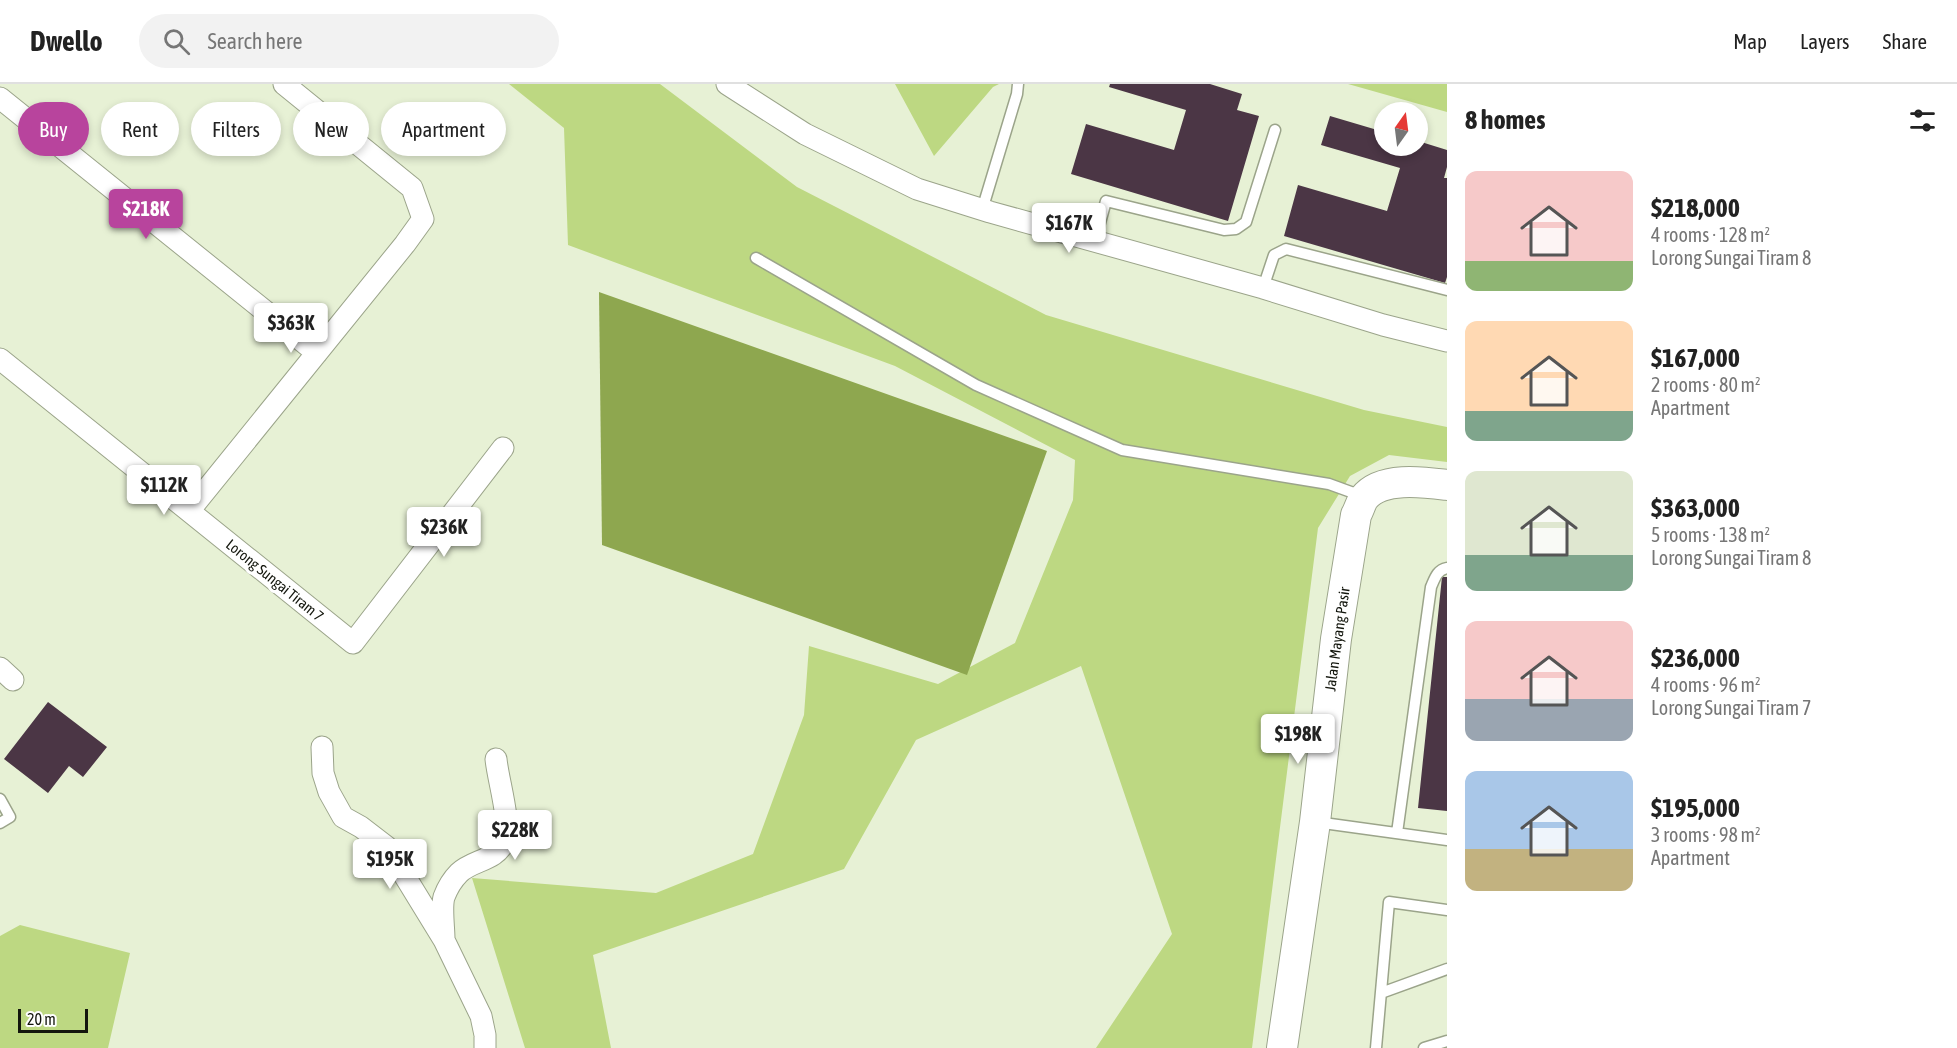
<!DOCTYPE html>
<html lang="en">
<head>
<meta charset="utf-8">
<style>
  body { margin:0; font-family:"Asap Condensed",sans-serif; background:#f2f2f2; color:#222; height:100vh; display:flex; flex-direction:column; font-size:22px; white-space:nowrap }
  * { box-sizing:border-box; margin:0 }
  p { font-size:20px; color:#767676 }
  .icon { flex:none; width:33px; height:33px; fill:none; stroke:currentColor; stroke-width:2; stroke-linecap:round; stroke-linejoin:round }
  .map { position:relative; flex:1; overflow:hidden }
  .drawer { display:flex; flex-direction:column; background:#fff; width:510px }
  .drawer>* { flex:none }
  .guide { position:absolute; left:18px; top:18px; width:570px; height:54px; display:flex; gap:12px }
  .needle { width:39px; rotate:14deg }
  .tools { position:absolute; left:1374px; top:18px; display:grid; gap:12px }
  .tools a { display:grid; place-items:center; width:54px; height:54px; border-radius:50%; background:#fff; box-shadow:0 3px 9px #0003; font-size:30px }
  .scale { position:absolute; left:18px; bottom:15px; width:70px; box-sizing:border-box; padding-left:6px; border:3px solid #13160d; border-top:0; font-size:16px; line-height:21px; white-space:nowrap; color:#13160d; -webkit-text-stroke:4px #fff; paint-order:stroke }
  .price { position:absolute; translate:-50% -51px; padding:0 14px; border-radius:6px; background:#fff; color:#222; font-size:20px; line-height:39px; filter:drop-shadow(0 2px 3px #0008) }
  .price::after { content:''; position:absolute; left:50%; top:36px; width:18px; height:14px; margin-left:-9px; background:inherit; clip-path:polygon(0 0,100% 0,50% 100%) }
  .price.selected { background:#b8449d; color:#fff }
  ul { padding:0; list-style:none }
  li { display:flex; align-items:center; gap:18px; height:150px; padding:0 18px }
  li span { display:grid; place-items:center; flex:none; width:168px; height:120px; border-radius:12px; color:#555 }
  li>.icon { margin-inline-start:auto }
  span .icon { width:72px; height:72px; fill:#fffc; stroke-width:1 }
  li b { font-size:26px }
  h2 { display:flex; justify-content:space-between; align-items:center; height:72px; padding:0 18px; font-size:26px }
  .pill { padding:0 21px; border-radius:27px; background:#fff; box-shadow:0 3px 9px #0003; font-size:21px; line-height:54px }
  .pill.selected { background:#b8449d; color:#fff }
  header { display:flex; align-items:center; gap:36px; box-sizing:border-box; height:84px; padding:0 30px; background:#fff; border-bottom:2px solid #e0e0e0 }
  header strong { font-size:28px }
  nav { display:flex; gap:33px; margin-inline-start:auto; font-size:21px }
  .search { width:420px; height:54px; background:#f2f2f2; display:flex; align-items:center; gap:15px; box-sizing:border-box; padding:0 21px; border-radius:33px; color:#767676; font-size:22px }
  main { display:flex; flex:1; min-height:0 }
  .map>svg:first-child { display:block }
  .green { fill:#bdd882 }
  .water { fill:#8ea74f }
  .building { fill:#4b3645 }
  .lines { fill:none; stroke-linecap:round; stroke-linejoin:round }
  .lane-casing { stroke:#9ba48a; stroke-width:13 }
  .street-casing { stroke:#9ba48a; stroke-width:23 }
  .secondary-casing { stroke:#9ba48a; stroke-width:32 }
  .lane { stroke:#fff; stroke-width:10 }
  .street { stroke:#fff; stroke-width:21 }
  .secondary { stroke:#fff; stroke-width:30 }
  .labels { text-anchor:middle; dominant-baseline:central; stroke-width:6; stroke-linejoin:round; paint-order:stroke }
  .street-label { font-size:15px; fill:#13160d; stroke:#fff }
</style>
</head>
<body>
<header>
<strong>Dwello</strong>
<div class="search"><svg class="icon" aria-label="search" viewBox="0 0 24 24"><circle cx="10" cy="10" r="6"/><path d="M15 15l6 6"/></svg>Search here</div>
<nav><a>Map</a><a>Layers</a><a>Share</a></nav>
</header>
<main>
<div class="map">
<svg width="1447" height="964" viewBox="0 0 1447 964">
  <rect width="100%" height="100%" fill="#e7f1d5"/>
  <path class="green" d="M509 0H660L797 103 1046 231 1364 326 1447 343V378L1389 371 1350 392 1318 444 1252 964H1096L1172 850 1081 582 916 656 844 785 593 871 611 964H525L472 794 656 809 753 770 804 631 809 562 938 600 1015 559 1073 416 1075 376 895 282 568 161 564 44Z
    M895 0H999L993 3 934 72Z
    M1348 0H1447V28Z
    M20 841 130 869 108 964H0V852Z"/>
  <path class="water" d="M599 208 1047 367 967 591 602 461Z"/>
  <path class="building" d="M1110 0H1210L1242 10 1237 26 1259 32 1228 137 1071 90 1086 40 1174 66 1186 26 1109 3Z
    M1330 32 1384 48V62H1418V57L1447 66V83L1444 94H1447V193L1445 199 1284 152 1298 101 1387 127 1400 84 1321 61Z
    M1442 493H1447V727L1418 724Z
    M48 618 107 663 83 693 69 682 48 709 4 675Z"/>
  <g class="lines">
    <defs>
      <path id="lane" d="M982 126 1017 10 1018 0
        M1095 157 1106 117 1224 146 1236 145 1246 138 1275 46
        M756 174 976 301 1122 366 1329 400 1362 412
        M1263 204 1274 171 1286 165 1447 206
        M0 715 10 733 0 739
        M1316 738 1447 756
        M1397 749 1431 503C1435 494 1437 486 1447 484
        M1381 909 1447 885
        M1376 964 1389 818 1447 826
        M1424 964 1447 957"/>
      <path id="street" d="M727 0 805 50 917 105 990 128 1263 204 1383 241 1447 257
        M0 14 317 269
        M0 275 353 559 503 364
        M189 427 405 160 423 135 412 104 284 0
        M0 584 13 596
        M322 663 323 689 329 708 343 733 361 743 387 763 444 856 481 932 485 951V964
        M444 855C444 844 441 823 444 813 447 805 453 795 459 789 472 776 496 777 504 758 512 739 498 697 496 675"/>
      <path id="secondary" d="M1282 964 1315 738 1336 555 1356 431C1359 426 1361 418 1364 414 1381 392 1424 398 1447 401"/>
    </defs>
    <use href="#lane" class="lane-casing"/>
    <use href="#street" class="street-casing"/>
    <use href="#secondary" class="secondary-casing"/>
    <use href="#lane" class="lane"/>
    <use href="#street" class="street"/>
    <use href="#secondary" class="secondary"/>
  </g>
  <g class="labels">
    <g class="street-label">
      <text transform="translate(275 496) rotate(39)">Lorong Sungai Tiram 7</text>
      <text transform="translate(1337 555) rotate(-82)">Jalan Mayang Pasir</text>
    </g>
  </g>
</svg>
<div class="tools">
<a><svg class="needle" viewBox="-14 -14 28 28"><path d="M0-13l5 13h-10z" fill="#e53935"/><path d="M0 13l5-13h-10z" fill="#767676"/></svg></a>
</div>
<div class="scale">20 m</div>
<b class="price selected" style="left:146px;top:156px">$218K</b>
<b class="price" style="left:1069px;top:170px">$167K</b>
<b class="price" style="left:291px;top:270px">$363K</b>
<b class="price" style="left:164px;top:432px">$112K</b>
<b class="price" style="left:444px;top:474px">$236K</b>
<b class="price" style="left:1298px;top:681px">$198K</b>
<b class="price" style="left:515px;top:777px">$228K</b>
<b class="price" style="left:390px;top:806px">$195K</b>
<div class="guide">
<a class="pill selected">Buy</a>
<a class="pill">Rent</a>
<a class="pill">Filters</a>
<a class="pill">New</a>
<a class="pill">Apartment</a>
</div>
</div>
<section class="drawer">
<h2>8 homes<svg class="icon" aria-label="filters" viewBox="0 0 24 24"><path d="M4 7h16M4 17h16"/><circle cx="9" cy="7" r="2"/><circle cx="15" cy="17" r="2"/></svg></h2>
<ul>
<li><span style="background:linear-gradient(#f6c9c9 75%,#8fb573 0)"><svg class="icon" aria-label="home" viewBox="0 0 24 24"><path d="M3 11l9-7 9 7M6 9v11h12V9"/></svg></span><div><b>$218,000</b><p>4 rooms · 128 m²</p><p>Lorong Sungai Tiram 8</p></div></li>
<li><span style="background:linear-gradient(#ffd9b3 75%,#7fa58c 0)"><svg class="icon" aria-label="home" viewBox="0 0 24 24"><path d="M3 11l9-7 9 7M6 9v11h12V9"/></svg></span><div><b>$167,000</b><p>2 rooms · 80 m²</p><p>Apartment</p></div></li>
<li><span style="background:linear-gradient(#dfe7d0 70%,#7fa58c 0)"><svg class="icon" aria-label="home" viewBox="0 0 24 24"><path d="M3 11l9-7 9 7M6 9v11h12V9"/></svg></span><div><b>$363,000</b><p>5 rooms · 138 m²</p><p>Lorong Sungai Tiram 8</p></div></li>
<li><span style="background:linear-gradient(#f6c9c9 65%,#9aa5b1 0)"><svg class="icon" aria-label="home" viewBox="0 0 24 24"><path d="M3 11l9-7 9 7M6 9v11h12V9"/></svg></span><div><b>$236,000</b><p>4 rooms · 96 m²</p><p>Lorong Sungai Tiram 7</p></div></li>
<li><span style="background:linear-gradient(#a9c7e8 65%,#c2b280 0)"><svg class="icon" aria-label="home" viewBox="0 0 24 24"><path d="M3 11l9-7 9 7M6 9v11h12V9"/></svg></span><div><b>$195,000</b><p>3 rooms · 98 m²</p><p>Apartment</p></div></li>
</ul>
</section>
</main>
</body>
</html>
